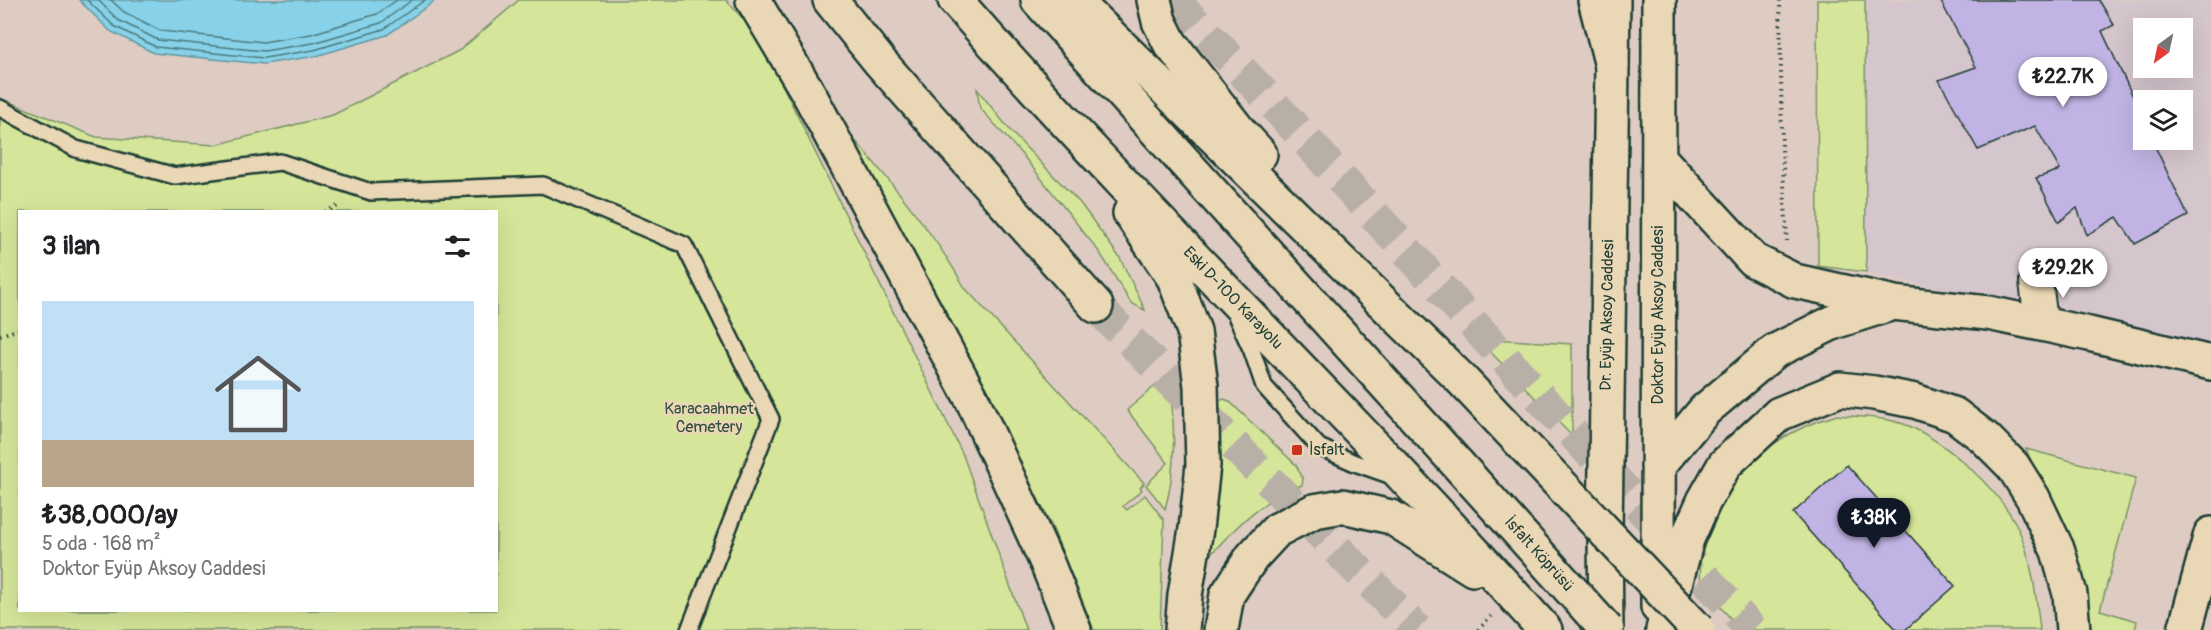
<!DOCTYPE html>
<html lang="tr">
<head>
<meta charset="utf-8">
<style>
  body { margin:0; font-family:Pangolin,sans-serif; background:#f2f2f2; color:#202124; height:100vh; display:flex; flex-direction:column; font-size:22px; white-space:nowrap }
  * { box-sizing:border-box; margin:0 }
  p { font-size:20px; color:#757577 }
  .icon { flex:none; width:33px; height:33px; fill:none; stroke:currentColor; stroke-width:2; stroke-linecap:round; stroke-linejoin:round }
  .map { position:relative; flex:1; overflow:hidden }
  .details { position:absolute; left:18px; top:210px; width:480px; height:402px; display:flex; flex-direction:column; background:#fff; border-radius:0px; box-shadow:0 6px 24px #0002 }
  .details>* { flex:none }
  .needle { width:39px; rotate:213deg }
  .buttons { position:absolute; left:2133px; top:18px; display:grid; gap:12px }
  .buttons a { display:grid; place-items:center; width:60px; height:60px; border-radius:0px; background:#fff; box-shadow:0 6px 24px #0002; font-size:30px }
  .price { position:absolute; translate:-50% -51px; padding:0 14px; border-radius:21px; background:#fff; color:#222; font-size:20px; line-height:39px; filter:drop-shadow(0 2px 3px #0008) }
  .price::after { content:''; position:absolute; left:50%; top:36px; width:18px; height:14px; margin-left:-9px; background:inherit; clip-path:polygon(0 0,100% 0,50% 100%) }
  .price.selected { background:#111827; color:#fff }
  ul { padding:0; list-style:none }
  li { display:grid; align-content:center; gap:12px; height:318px; padding:0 24px }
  li span { display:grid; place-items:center; height:186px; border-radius:0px; color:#555 }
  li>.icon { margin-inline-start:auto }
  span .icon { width:108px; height:108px; fill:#fffc; stroke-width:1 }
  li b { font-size:26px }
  h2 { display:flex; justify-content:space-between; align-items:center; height:72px; padding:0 24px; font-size:26px }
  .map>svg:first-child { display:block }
  .built { fill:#d5c5cd; fill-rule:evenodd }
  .green { fill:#d5e69a; stroke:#7a9267; stroke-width:1.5; fill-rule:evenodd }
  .water { fill:#88d2e9; stroke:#5e96a1; stroke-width:1.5 }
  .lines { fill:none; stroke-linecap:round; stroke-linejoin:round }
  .shore { stroke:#49797c; stroke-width:1.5 }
  .building { fill:#c1b4e5; stroke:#1f3d34; stroke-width:1.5 }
  .highway-tunnel { stroke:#b8afa6; stroke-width:33; stroke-dasharray:33 16; stroke-linecap:butt }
  .lane-casing { stroke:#1f3d34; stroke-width:20 }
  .street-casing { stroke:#1f3d34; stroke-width:36 }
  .secondary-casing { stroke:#1f3d34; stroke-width:38 }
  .primary-casing { stroke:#1f3d34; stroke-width:38 }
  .highway-casing { stroke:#1f3d34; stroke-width:38 }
  .path { stroke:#1f3d34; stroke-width:4; stroke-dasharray:1.5 4.5; stroke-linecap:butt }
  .lane { stroke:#ead7b5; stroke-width:15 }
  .street { stroke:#ead7b5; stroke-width:32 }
  .secondary { stroke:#ead7b5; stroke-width:33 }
  .primary { stroke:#ead7b5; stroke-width:33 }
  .highway { stroke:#ead7b5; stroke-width:33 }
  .highway-bridge-casing { stroke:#1f3d34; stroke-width:38; stroke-linecap:butt }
  .highway-bridge { stroke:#ead7b5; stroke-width:33 }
  .poi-dot { fill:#c8321e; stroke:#ead7b5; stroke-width:2 }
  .labels { text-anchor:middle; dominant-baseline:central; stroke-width:5; stroke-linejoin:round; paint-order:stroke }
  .street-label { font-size:16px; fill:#1f3d34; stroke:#ead7b5 }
  .park-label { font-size:16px; fill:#314e3e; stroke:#ead7b5 }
  .poi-label { font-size:16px; fill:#1f3d34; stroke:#ead7b5; text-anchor:start }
</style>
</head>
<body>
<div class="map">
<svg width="2211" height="630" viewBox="0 0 2211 630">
  <rect width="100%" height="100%" fill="#deccc3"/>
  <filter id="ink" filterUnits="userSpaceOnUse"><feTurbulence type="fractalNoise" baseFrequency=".0167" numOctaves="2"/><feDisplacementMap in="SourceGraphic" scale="12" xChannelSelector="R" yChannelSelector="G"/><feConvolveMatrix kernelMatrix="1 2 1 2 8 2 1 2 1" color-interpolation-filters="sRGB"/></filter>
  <g filter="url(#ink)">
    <path class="built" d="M1865 0H2211V349L1866 272ZM2144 28H2182V68H2144ZM2144 100H2182V140H2144Z"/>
    <path class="green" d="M519 0H726L758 35 963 455 1026 630H0V98L96 137 215 145 333 115 460 50ZM20 212H496V610H20Z
      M1817 0H1865L1866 272 1818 266Z
      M977 89 1013 134 1080 203 1120 258 1145 310 1131 303 1100 253 1025 158 980 108Z
      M847 131C890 181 933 231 965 288L1144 483 1140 488 1142 490 1123 506 1127 510 1145 495 1164 520 1160 630H1094L1051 524Z
      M1477 338 1572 344V436Z
      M1168 375C1175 419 1177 467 1165 509L1146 485 1168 463 1127 410Z
      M1224 399 1229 401 1296 465 1303 479 1302 485C1258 499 1227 537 1197 569L1216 410 1219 401Z
      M1837 415C1860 417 1887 417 1909 426 1947 443 1996 487 2016 524 2032 556 2036 595 2040 630H1741L1700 584C1701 575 1700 565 1701 556 1709 499 1751 451 1802 428 1813 422 1825 419 1837 415Z
      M2026 449 2136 478 2100 610 2137 621 2135 630H2085L2045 493Z"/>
    <path class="water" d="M79 0H436L387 35 316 56 264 64 154 53 110 31Z"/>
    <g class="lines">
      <path class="shore" d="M87 0 114 26 156 47 264 58 314 50 384 29 425 0
        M98 0 118 20 158 40 264 51 313 43 381 23 412 0
        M111 0 124 12 161 31 263 42 311 34 377 14 397 0"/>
    </g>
    <path class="building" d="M1940 0H2099L2114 25 2102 31 2144 120V140H2152L2188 216 2135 244 2117 217 2087 235 2077 208 2059 222 2036 178 2060 170 2035 126 1978 150 1939 80 1976 67Z
      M1847 465 1955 586 1905 630H1897L1793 513Z"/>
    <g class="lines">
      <path class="highway-tunnel" d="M1173 0 1263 93 1752 630
        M1096 306 1417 630"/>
      <defs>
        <path id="lane" d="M0 108 76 149 175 176 280 162 371 192 543 185 684 245 771 419 689 630
          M1237 318 1252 351 1264 386 1319 447 1355 463 1392 476"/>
        <path id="street" d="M2036 281 2041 323"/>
        <path id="secondary" d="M1893 303 1988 313 2089 334 2211 363
          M2185 630 2211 534"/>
        <path id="primary" d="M1659 158 1753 260 1795 281 1891 302
          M1658 466 1705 410 1775 351 1834 322 1893 303
          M1658 607 1659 0
          M1606 630 1605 532 1613 0"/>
        <path id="highway" d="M753 0 809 94 972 399 1047 563 1074 630
          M830 0 881 63 1096 306
          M955 0C1146 216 1353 416 1545 630
          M1038 0 1471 479
          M1074 0 1461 379
          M1154 0 1159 21 1170 43 1239 131 1260 154
          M1595 0 1612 66
          M1130 213 1174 278 1194 331 1201 386 1203 465 1196 529 1185 595 1182 630
          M1221 630 1227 595 1252 557 1277 530 1314 511 1343 506 1391 517 1473 569
          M1663 630 1687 539 1704 501 1725 464 1779 414 1840 389 1874 393 1915 401 1955 415 1985 438 2013 466 2033 498 2058 551 2070 594 2073 630"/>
      </defs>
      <use href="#lane" class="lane-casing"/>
      <use href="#street" class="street-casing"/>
      <use href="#secondary" class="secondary-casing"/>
      <use href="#primary" class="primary-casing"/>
      <use href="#highway" class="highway-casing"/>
      <path class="path" d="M1780 0 1782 148 1787 241
        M325 212 338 206
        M0 335 20 329
        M1478 630 1491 616"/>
      <use href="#lane" class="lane"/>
      <use href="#street" class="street"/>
      <use href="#secondary" class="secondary"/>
      <use href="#primary" class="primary"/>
      <use href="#highway" class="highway"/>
      <defs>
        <path id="highway-bridge" d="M1461 379 1698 630
          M1471 479 1607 630"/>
      </defs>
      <use href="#highway-bridge" class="highway-bridge-casing"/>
      <use href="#highway-bridge" class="highway-bridge"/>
    </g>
  </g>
  <rect class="poi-dot" x="1291" y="444" width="12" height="12" rx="3"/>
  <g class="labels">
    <g class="street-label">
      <text transform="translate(1233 298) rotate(46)">Eski D-100 Karayolu</text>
      <text transform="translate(1607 315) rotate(-89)">Dr. Eyüp Aksoy Caddesi</text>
      <text transform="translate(1658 315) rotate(-90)">Doktor Eyüp Aksoy Caddesi</text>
      <text transform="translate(1539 554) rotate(48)">İsfalt Köprüsü</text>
    </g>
    <g class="park-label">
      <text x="709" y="409">Karacaahmet<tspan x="709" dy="18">Cemetery</tspan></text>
    </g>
    <g class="poi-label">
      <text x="1309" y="450">İsfalt</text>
    </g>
  </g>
</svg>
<div class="buttons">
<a><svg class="needle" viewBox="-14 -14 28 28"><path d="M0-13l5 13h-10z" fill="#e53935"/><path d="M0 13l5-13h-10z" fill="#757577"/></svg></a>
<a><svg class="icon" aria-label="layers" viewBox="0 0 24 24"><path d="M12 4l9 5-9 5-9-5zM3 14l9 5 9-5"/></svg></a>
</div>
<b class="price" style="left:2063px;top:108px">₺22.7K</b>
<b class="price" style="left:2063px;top:299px">₺29.2K</b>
<b class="price selected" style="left:1874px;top:549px">₺38K</b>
<section class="details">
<h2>3 ilan<svg class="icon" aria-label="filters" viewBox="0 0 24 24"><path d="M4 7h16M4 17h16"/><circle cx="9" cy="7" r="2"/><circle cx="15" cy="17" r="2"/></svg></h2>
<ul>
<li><span style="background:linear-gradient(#bfe0f5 75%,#b9a48a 0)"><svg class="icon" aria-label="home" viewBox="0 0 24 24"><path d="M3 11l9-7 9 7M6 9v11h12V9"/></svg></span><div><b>₺38,000/ay</b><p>5 oda · 168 m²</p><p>Doktor Eyüp Aksoy Caddesi</p></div></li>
</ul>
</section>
</div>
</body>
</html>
